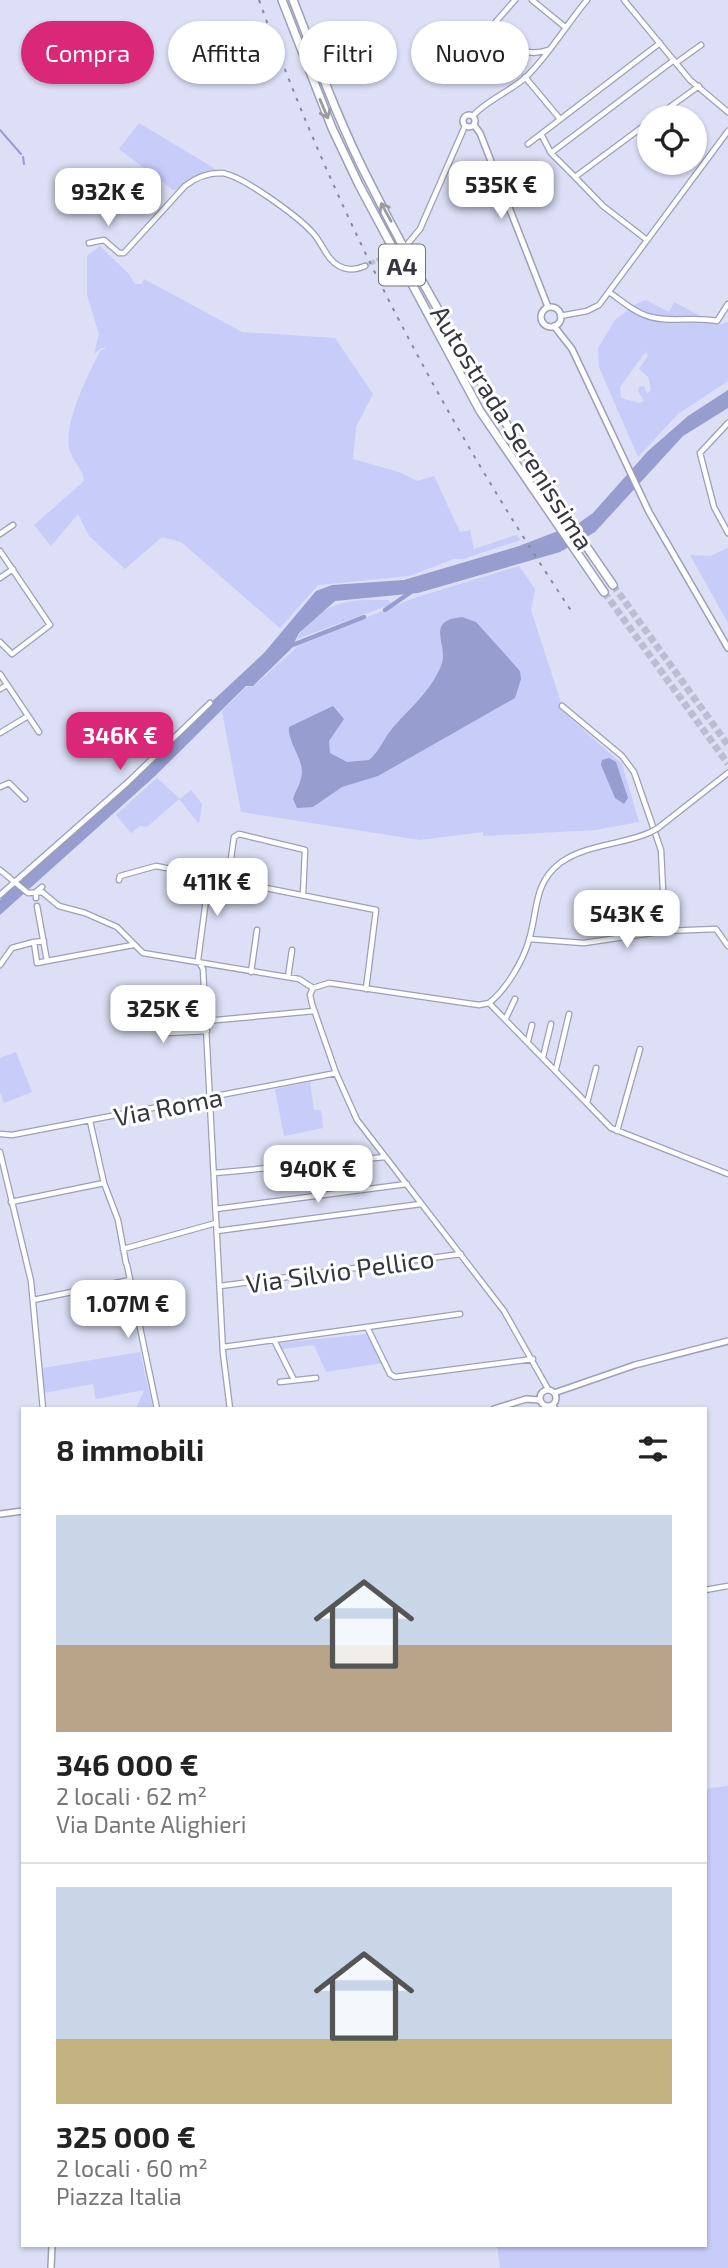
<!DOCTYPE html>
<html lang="it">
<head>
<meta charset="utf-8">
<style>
  body { margin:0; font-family:"Exo 2",sans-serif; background:#f6f6f6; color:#222; height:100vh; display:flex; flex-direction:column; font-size:26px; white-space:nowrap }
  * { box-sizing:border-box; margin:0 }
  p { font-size:23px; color:#767676 }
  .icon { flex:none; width:38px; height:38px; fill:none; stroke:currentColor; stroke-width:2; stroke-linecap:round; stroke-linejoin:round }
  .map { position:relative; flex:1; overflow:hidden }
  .side { position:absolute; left:21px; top:1407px; width:686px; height:840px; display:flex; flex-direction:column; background:#fff; border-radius:0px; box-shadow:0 2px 5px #0004 }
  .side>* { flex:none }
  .top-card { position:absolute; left:21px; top:21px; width:686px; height:63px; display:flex; gap:14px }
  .controls { position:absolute; left:637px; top:105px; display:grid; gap:14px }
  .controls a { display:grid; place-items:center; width:70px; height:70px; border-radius:50%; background:#fff; box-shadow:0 2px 5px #0004; font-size:35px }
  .price { position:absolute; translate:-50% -60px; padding:0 16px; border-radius:14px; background:#fff; color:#222; font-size:23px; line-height:46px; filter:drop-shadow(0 2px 4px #0008) }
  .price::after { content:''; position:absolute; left:50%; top:42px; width:21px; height:16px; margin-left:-10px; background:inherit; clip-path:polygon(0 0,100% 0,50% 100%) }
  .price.selected { background:#db2777; color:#fff }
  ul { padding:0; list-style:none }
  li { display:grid; align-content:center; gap:14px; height:371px; padding:0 35px }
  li+li { border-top:2px solid #e0e0e0 }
  li span { display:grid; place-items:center; height:217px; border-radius:0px; color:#555 }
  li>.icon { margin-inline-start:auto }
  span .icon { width:126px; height:126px; fill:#fffc; stroke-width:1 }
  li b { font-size:30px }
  h2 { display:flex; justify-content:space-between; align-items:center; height:84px; padding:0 35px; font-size:30px }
  .tag { padding:0 24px; border-radius:32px; background:#fff; box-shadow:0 2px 5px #0004; font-size:24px; line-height:63px }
  .tag.selected { background:#db2777; color:#fff }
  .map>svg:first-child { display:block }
  .green { fill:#c7ccf9; fill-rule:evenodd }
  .water { fill:#979dcf }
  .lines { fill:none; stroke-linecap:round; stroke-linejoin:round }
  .stream { stroke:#979dcf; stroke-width:2 }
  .canal { stroke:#979dcf; stroke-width:4.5 }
  .minor-tunnel { stroke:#bbbdd1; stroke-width:4.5; stroke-dasharray:4.5 2; stroke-linecap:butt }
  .motorway-tunnel { stroke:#bbbdd1; stroke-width:7; stroke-dasharray:7 3.5; stroke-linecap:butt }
  .minor-casing { stroke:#9da0b5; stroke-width:7 }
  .tertiary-casing { stroke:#9da0b5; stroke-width:8 }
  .motorway-casing { stroke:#9da0b5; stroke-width:10 }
  .minor { stroke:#fff; stroke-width:4.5 }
  .tertiary { stroke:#fff; stroke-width:5 }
  .motorway { stroke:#fff; stroke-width:7 }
  .rail { stroke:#898b9a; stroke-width:2; stroke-dasharray:3.5 7; stroke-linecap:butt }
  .minor-bridge-casing { stroke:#9da0b5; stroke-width:7; stroke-linecap:butt }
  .minor-bridge { stroke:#fff; stroke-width:4.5 }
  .oneway { stroke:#9a9a9f }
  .labels { text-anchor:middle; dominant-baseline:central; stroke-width:6; stroke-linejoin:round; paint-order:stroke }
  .shield { fill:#fff; stroke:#727279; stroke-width:2 }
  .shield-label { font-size:24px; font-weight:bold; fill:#35363f }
  .street-label { font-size:26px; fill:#35363f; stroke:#fff }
</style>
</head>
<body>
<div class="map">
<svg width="728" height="2268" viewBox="0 0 728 2268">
  <rect width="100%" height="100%" fill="#dcdff5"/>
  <path class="green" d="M139 123 217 170C199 173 187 189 173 190L119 149Z
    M100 246 128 273 135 284H142L144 279 242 332 335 338 373 394 356 427 353 459 399 472 417 481 434 476 460 532 470 530 474 549 516 535 521 540 463 559H454L409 576 318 585 280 628 181 542 162 537 125 569 89 536 78 514 51 546 34 525 84 481C84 469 71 460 69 447 65 420 88 374 101 350L107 348H101L94 354 99 334 87 295V256Z
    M646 300 669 312 674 302 718 325 728 322V381L678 414 638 457 599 367 598 348 615 320 636 304ZM646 351 648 356 639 369 648 377 651 390 647 394 644 386 639 387 638 391 644 401 639 403 621 398 620 387Z
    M728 548V623L690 555 710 556Z
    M519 566 535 589 531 610 562 706 560 709 622 764 639 822 595 830 483 836V832L420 840 241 812 222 711 246 687 254 686 299 645 414 598Z
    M388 600 392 604 297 639C300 632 305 627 311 622 335 598 357 600 388 600Z
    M157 778 180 799 191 790 202 804 199 824 179 799 147 827 140 826 131 833 116 815Z
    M193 1007 194 1028 170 1030 168 1008Z
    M16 1052 32 1092 4 1103 0 1092V1058Z
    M310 1082 314 1110H321L323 1128 284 1136 275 1089Z
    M367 1334 382 1363 326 1372 314 1345 282 1349 279 1343Z
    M140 1352 153 1409H136L144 1390 96 1399 93 1384 44 1393 43 1368Z
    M728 1786V2268H500L497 2245H705V1789Z"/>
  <path class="water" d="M728 390V408L683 436 595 532 560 552 418 593 335 601 299 633 291 649 253 686H246L154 777 0 915V900L15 885 264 653 316 591 332 585 404 580 519 546 579 523 593 513 648 451 688 416Z
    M462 617 476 622 520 671 521 679 515 698 378 776 342 787 313 807 297 808 293 799C296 789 302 782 302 771 301 756 287 739 289 727L333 706 344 719 329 741 330 753 347 762 369 760C379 752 383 740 391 730 408 710 431 691 441 666 450 645 423 621 462 617Z
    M609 758 616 762 628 798 624 804 615 798 601 765 602 760Z"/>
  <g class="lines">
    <path class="stream" d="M0 130 21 154
      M23 157 24 164"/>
    <path class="canal" d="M385 610 411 592
      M290 646 364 617"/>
    <path class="minor-tunnel" d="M365 266 405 247"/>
    <path class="motorway-tunnel" d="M613 585 728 745
      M604 592 728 764"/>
    <defs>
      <path id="minor" d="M515 0 493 25C509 44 523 59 548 50
        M532 0 565 27
        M624 0 690 80 728 112
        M676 63 701 45
        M525 77 560 119
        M473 116C484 102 511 91 526 77 549 55 566 25 587 0
        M656 117 699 86
        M541 134 551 153 575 177 649 122
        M528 144 660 43
        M551 153 674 60
        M575 177 603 206 647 240
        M89 243 104 240 119 253H124L185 186C195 178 208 173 221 173 241 174 298 217 312 232 322 242 326 259 339 266 348 271 356 270 365 266
        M406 246 420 229 465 126
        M609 292C622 301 635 313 651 317 673 323 695 316 717 321L728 304
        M560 316 587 311 599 305 728 131
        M728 423 700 453 714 507 728 533
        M0 534 13 525
        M0 551 50 625 12 654 0 642
        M0 578 13 569
        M0 674 39 732
        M0 689 7 685
        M562 706 622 756 634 772 661 850 665 931
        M0 733 28 716
        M0 787 9 783 25 799
        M658 828 728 773
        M0 870 28 893 42 892 59 906 85 913 117 927 143 953 299 979 313 988 329 983 479 1005 489 1003
        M209 877 198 960 203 969 223 1353 230 1409
        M119 880 120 876 156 866 376 910 366 989
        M228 880 234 837 239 834 305 850 303 895
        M0 895 127 783 210 703
        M36 898V892L42 887
        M37 906 47 961 37 963 34 942 44 941
        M529 939 584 943 665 931 716 929 728 946
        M47 961 133 945
        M0 965 12 948 34 942
        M251 972 257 930
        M288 977 292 950
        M313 988 310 995 312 1004 336 1073 357 1120 504 1311 548 1389
        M197 1003 199 1031
        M205 1003H165L167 1033 207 1031
        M489 1003 611 1128 728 1174
        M489 1003C506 990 523 961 529 940 538 911 533 884 560 863 586 844 623 845 651 832
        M506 1018 515 999
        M206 1021 314 1011
        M528 1041 532 1025
        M543 1057 551 1024
        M556 1069 569 1014
        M587 1103 596 1068
        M90 1121 104 1183 118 1220 126 1263
        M617 1131 640 1049
        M1 1134 12 1135 336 1073
        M0 1152 31 1281 43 1409
        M215 1173 385 1157
        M11 1202 104 1183
        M216 1209 407 1184
        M217 1231 421 1204
        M123 1249 216 1223
        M127 1265 157 1409
        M220 1286 461 1254
        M33 1300 130 1280
        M367 1327 460 1314
        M274 1340 294 1380
        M223 1347 367 1327 390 1374 395 1377 533 1359
        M280 1382 316 1378
        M552 1405 556 1409
        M705 1590 728 1586"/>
      <path id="tertiary" d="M463 121a6 6 0 1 1 12 0a6 6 0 1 1-12 0Z
        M474 125 480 133 548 307
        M541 317a10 10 0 1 1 20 0a10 10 0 1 1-20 0Z
        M554 326 572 349 649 512 728 648
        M540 1398a8 8 0 1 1 16 0a8 8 0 1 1-16 0Z
        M554 1393 635 1365 728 1341
        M494 1409 526 1399 539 1400
        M0 1514 23 1511
        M51 2268 52 2245"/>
      <path id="motorway" d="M282 0 332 128 359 185 480 411 604 592
        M293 0C317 61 339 123 369 181 440 322 523 456 613 585"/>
    </defs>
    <use href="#minor" class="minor-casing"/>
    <use href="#tertiary" class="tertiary-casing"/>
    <use href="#motorway" class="motorway-casing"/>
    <use href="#minor" class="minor"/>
    <use href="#tertiary" class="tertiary"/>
    <use href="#motorway" class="motorway"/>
    <path class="rail" d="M259 0C336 216 445 422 572 612"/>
    <defs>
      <path id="minor-bridge" d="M651 832 658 828"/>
    </defs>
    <use href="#minor-bridge" class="minor-bridge-casing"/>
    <use href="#minor-bridge" class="minor-bridge"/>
  </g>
  <defs><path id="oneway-shaft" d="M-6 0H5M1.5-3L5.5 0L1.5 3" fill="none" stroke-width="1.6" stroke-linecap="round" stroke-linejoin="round" transform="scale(1.75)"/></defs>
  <g class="oneway">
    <use href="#oneway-shaft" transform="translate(324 109) rotate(67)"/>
    <use href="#oneway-shaft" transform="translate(386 212) rotate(-119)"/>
  </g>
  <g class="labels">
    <rect class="shield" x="379" y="244.5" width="46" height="41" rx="5"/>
    <g class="shield-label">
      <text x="402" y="265">A4</text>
    </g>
    <g class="street-label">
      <text transform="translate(513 427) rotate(58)">Autostrada Serenissima</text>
      <text transform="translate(168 1106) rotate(-11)">Via Roma</text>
      <text transform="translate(340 1270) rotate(-8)">Via Silvio Pellico</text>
    </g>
  </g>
</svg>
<div class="controls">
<a><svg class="icon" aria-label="locate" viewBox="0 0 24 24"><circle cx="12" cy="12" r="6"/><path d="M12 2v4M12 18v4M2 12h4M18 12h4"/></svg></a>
</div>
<b class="price" style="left:501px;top:221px">535K €</b>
<b class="price" style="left:108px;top:228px">932K €</b>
<b class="price selected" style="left:120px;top:772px">346K €</b>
<b class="price" style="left:217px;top:918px">411K €</b>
<b class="price" style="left:627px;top:950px">543K €</b>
<b class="price" style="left:163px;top:1045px">325K €</b>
<b class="price" style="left:318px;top:1205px">940K €</b>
<b class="price" style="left:128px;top:1340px">1.07M €</b>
<div class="top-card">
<a class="tag selected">Compra</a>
<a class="tag">Affitta</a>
<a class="tag">Filtri</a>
<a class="tag">Nuovo</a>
</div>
<section class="side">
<h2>8 immobili<svg class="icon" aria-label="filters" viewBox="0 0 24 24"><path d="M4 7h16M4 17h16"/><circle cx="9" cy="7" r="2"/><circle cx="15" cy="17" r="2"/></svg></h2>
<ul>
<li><span style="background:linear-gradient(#c9d6e8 60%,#b9a48a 0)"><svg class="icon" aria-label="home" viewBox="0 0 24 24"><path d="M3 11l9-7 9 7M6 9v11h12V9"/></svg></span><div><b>346 000 €</b><p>2 locali · 62 m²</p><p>Via Dante Alighieri</p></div></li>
<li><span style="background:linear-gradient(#c9d6e8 70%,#c2b280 0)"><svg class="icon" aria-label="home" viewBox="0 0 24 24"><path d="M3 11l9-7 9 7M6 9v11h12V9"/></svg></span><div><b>325 000 €</b><p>2 locali · 60 m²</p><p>Piazza Italia</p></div></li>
</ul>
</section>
</div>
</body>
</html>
